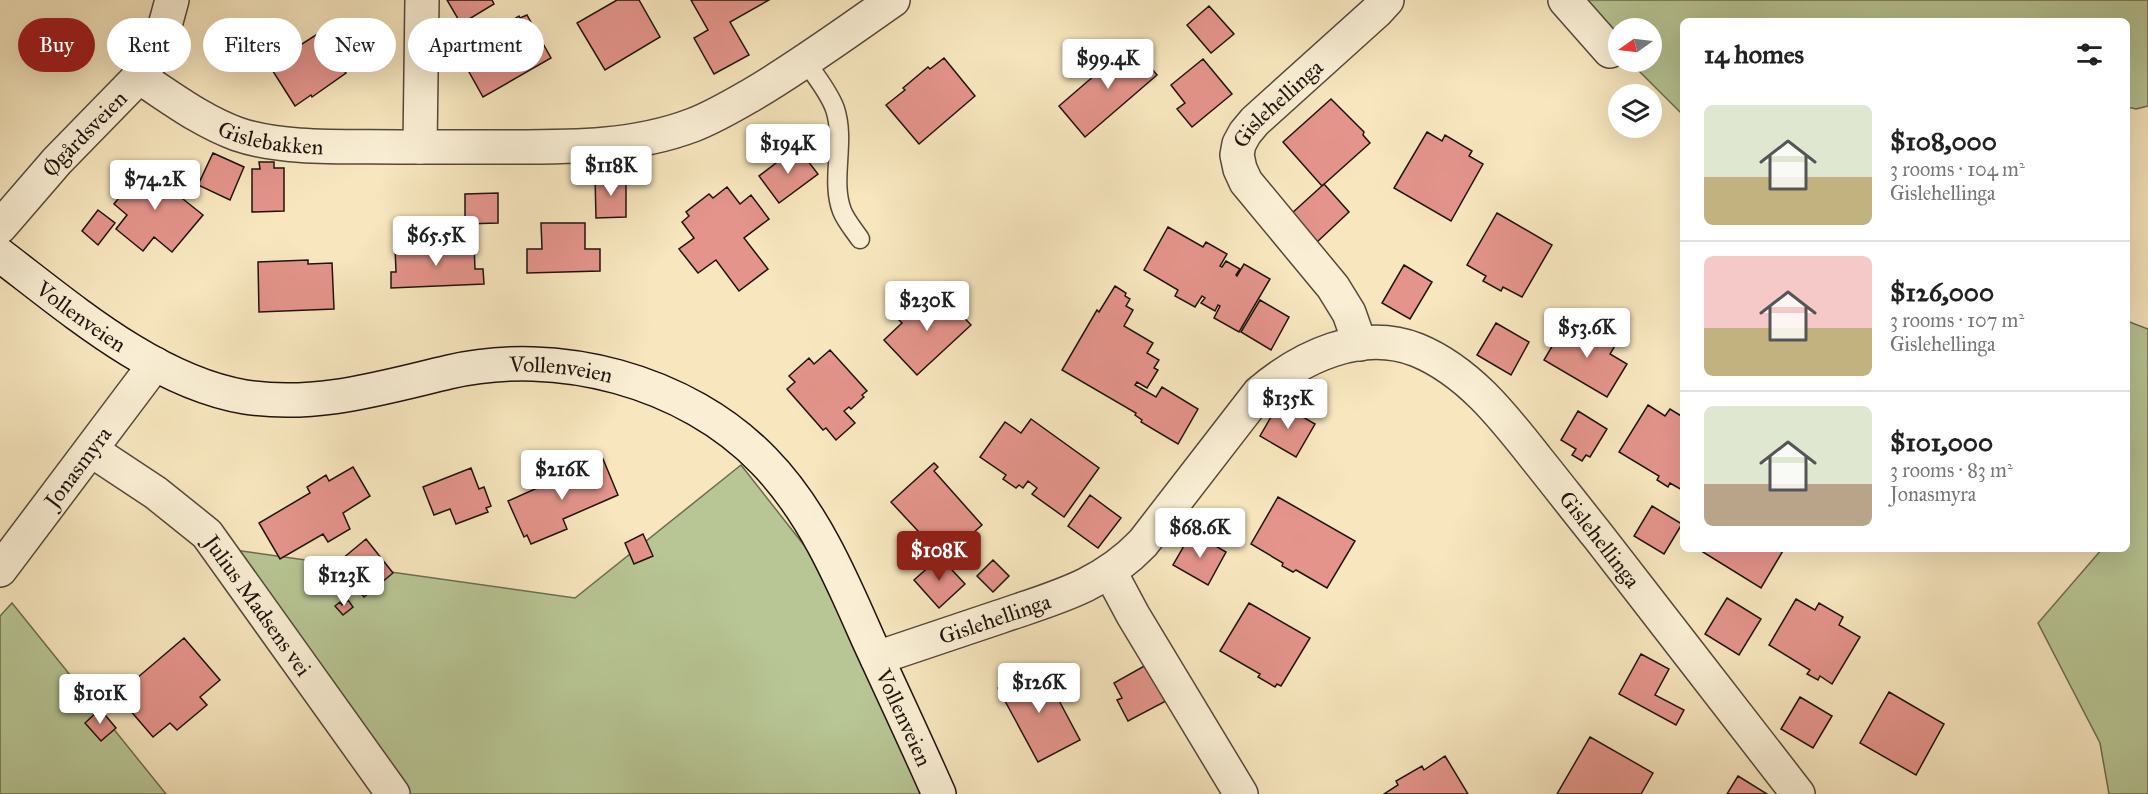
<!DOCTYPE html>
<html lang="en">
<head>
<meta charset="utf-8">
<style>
  body { margin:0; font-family:"IM FELL Great Primer",serif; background:#f2f2f2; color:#222; height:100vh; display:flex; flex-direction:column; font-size:22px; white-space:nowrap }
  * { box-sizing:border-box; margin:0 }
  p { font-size:20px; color:#767676 }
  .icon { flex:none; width:33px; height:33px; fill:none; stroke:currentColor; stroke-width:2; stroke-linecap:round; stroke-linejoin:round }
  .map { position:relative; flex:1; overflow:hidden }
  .drawer { position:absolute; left:1680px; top:18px; width:450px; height:534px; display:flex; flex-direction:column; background:#fff; border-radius:9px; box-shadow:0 6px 24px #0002 }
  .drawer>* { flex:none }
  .guide { position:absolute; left:18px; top:18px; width:570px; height:54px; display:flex; gap:12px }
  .needle { width:39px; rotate:256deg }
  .tools { position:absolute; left:1608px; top:18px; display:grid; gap:12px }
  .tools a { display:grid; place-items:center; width:54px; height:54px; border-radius:50%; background:#fff; box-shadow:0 6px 24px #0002; font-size:30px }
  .price { position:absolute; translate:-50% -51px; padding:0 14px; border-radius:6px; background:#fff; color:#222; font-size:20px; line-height:39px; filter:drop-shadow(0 2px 3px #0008) }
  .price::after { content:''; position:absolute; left:50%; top:36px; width:18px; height:14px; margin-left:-9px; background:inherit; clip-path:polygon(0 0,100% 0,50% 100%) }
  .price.active { background:#8f2418; color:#fff }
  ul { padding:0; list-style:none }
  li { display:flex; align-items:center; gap:18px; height:150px; padding:0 24px }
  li+li { border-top:2px solid #e0e0e0 }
  li span { display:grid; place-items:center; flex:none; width:168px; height:120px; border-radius:9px; color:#555 }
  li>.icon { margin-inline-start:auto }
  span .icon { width:72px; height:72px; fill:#fffc; stroke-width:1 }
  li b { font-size:26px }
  h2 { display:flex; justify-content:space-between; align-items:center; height:72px; padding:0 24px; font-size:26px }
  .chip { padding:0 21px; border-radius:27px; background:#fff; box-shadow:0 6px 24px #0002; font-size:21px; line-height:54px }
  .chip.active { background:#8f2418; color:#fff }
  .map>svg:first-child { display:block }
  .green { fill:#b8c695; stroke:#6c6c51; stroke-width:1.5 }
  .building { fill:#e4948b; stroke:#1f130d; stroke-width:1.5 }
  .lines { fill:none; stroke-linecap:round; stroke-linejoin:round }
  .service-casing { stroke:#554839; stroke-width:21 }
  .minor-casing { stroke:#554839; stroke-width:36 }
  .secondary-casing { stroke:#1f130d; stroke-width:36 }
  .service { stroke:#faefd5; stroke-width:18 }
  .minor { stroke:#faefd5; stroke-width:33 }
  .secondary { stroke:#faefd5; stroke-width:33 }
  .labels { text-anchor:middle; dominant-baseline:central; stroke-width:5; stroke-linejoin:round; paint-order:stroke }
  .street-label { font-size:22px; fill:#1f130d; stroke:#faefd5 }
</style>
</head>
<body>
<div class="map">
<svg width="2148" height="794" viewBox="0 0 2148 794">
  <rect width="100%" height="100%" fill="#f7e6be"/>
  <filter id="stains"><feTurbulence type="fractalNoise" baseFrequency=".00333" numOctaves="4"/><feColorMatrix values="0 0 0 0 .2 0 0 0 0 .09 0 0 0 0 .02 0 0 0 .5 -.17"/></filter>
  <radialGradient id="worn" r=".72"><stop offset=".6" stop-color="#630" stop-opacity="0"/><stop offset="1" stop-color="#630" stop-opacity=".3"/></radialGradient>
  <path class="green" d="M1568 0H2148V106L2136 109 2127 107V21H1683V115L1630 62H1652V28H1618V50Z
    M2127 321 2148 329V794H2109L2100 743 2038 623 2102 549H2127Z
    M741 465 807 549 850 635 921 794H384L206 546 575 598Z
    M12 603 166 794H0V616Z"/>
  <path class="building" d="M447 0H492L494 4 461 24Z
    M617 0H639L660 37 605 70 577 23Z
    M691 0H769L730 22 749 55 714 74 694 38 708 30Z
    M1209 6 1234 34 1211 53 1187 25Z
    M527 15 551 58 483 97 459 54 464 51 462 49 477 40 479 43 475 36 499 22 503 29 504 28 503 26 519 16 520 18Z
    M319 33 346 73 312 97 311 95 295 106 269 65Z
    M1131 44 1157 75 1085 137 1059 106Z
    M944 58 975 96 919 144 886 105 905 90 903 88 928 67 930 69Z
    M1203 59 1232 94 1192 127 1177 109 1185 103 1171 85Z
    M1331 99 1364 132 1363 135 1370 143 1322 186 1283 142Z
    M1427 132 1442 141 1445 135 1472 151 1469 156 1483 164 1451 221 1394 188Z
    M797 147 818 174 779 203 759 176Z
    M213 153 244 167 230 200 198 185Z
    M259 162H274V168H284V211L252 212V169H260Z
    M144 167 160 180 164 176 187 195 183 199 203 215 172 252 154 237 143 251 116 229 127 215 114 204 126 189 122 185 132 173 136 176Z
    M595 177H626V217L596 218Z
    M1324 184 1349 212 1317 242 1291 214Z
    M727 187 740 204 751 195 769 219 744 238 768 269 739 291 716 260 698 273 679 249 694 238 682 222 689 216 686 212 709 194 713 198Z
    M498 193V223L465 224V194Z
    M98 210 115 223 98 245 82 231Z
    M1497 213 1552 245 1522 297 1503 287 1501 291 1483 281 1486 276 1467 265Z
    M541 223H585V249H600V271L527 273V249H542Z
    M1168 227 1203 247 1206 242 1227 254 1220 266 1222 267 1226 261 1240 269 1236 275 1237 276 1244 264 1270 279 1239 332 1214 318 1220 306 1218 305 1215 311 1201 303 1205 298 1202 296 1195 307 1175 296 1178 290 1144 270Z
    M474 244 475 269H483L484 284 391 288V272H396L395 247Z
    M308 260V264L332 263 334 309 259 312 258 262Z
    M1404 265 1432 282 1410 319 1382 303Z
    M1115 286 1126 293 1125 296 1130 299 1126 306 1133 310 1124 326 1153 343 1147 353 1159 360 1154 368 1158 370 1147 388 1137 382 1135 385 1156 397 1162 387 1198 409 1178 444 1141 422 1142 420 1135 415 1136 413 1062 370 1097 310 1099 312Z
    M938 290 971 325 917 375 884 340 902 323 897 318 911 305 916 310Z
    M1260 300 1289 317 1271 350 1241 332Z
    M1496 323 1529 342 1511 375 1477 355Z
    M1564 326 1585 338 1590 329 1616 344 1610 354 1627 364 1607 397 1544 360Z
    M830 350 867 391 862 395 864 397 851 409 849 407 844 411 855 423 836 440 826 428 823 430 787 389 795 382 789 376 809 358 814 364Z
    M1279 403 1315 424 1296 457 1260 436Z
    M1648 405 1665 416 1670 409 1683 417 1682 490 1670 483 1668 487 1657 480 1659 476 1619 452Z
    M1578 411 1607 429 1590 457 1586 455 1582 461 1572 455 1576 449 1561 440Z
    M1031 419 1099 468 1064 517 1032 494 1037 488 1028 481 1023 488 1019 485 1016 488 1003 479 1006 475 980 457 1005 422 1021 433Z
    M603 459 618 495 563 519 567 529 531 544 527 535 524 537 508 501 544 485 543 481 558 475 560 478Z
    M934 463 938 467 934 471 982 525 944 559 891 502Z
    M353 467 370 496 343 513 350 529 328 542 323 534 280 559 259 523 310 493 307 487 326 475 329 481Z
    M471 468 479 489 484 487 491 506 486 508 488 512 456 524 450 509 434 515 423 487Z
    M1090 495 1121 518 1098 548 1068 526Z
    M1278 497 1355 541 1327 588 1296 570 1293 572 1282 566 1283 563 1251 544Z
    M1652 506 1682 524 1664 554 1634 536Z
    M1192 532 1226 552 1208 585 1173 565Z
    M643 534 653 556 634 564 625 543Z
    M366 539 393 573 364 597 336 564Z
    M1698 549H1784L1761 588Z
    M940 557 965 584 939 608 914 580Z
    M993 560 1009 576 993 592 977 576Z
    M1727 598 1761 619 1739 655 1705 634Z
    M1796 599 1815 610 1819 603 1843 617 1839 625 1860 637 1832 684 1820 676 1818 680 1807 674 1810 670 1769 645Z
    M348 600 353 607 343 615 335 606 340 602 342 605Z
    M1249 603 1310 638 1281 686 1277 684 1275 687 1258 677 1260 674 1220 651Z
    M184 638 220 680 200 697 207 705 177 730 170 723 153 737 117 695Z
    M1641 654 1669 669 1655 695 1684 710 1676 725 1619 694Z
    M1040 665 1080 740 1038 762 998 688Z
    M1146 665 1166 701 1128 721 1117 700 1122 698 1114 683Z
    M1889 692 1944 724 1916 775 1860 743Z
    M1800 697 1832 716 1813 748 1781 729Z
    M100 709 116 728 101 741 85 723Z
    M1590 737 1653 773 1641 794H1557Z
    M1445 756 1468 794H1384L1398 785 1396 781 1422 766 1424 770Z
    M1738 776 1767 794H1727Z"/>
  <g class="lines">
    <defs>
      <path id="service" d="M806 62C816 77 829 92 835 109 846 142 830 180 842 211 846 221 854 230 860 239"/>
      <g id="minor">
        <path d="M1565 0 1610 51"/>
        <path id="s1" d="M139 77C170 97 201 121 237 134 283 150 350 146 400 147 438 147 475 147 513 147 574 147 635 147 693 125 714 117 734 105 753 94 802 65 847 32 893 0"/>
        <path d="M420 147 422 0"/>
        <path id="s2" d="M0 227 57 161 139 77 158 51 172 0"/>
        <path id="s3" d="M1360 344 1349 313 1333 287 1246 182 1240 169 1237 155 1239 144 1245 133 1255 121 1376 12 1387 0"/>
        <path id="s4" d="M91 450 156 493 207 534 393 794"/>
        <path id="s5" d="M0 570 155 364"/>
        <path d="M1110 572 1133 615 1241 794"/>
        <path id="s6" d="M877 658C918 644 958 631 999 617 1054 598 1101 587 1143 543L1259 393C1301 357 1361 328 1417 350 1468 371 1503 416 1536 458 1557 484 1577 510 1598 536 1665 622 1731 708 1798 794"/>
      </g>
      <g id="secondary">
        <path id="s7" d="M0 255C71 309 155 382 245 397 316 408 381 388 449 372 557 347 686 380 764 461 812 510 841 577 868 639 892 691 916 742 939 794"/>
      </g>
    </defs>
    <use href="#service" class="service-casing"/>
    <use href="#minor" class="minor-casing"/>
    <use href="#secondary" class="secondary-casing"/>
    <use href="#service" class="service"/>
    <use href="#minor" class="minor"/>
    <use href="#secondary" class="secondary"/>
  </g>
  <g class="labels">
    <g class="street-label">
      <text stroke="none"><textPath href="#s3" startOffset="296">Gislehellinga</textPath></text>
      <text stroke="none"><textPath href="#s2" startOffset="126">Øgårdsveien</textPath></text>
      <text stroke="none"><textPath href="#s1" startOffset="148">Gislebakken</textPath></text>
      <text stroke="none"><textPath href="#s7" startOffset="102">Vollenveien</textPath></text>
      <text stroke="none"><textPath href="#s7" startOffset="606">Vollenveien</textPath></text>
      <text stroke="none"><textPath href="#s5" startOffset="129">Jonasmyra</textPath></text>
      <text stroke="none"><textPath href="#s6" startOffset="920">Gislehellinga</textPath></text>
      <text stroke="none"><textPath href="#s4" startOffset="231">Julius Madsens vei</textPath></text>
      <text stroke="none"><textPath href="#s6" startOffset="124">Gislehellinga</textPath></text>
      <text stroke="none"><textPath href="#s7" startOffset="1128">Vollenveien</textPath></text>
    </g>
  </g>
  <rect width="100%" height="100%" filter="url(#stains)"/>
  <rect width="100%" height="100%" fill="url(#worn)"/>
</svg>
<div class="tools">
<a><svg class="needle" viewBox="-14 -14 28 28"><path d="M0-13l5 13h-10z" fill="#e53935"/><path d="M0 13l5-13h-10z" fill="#767676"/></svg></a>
<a><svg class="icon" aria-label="layers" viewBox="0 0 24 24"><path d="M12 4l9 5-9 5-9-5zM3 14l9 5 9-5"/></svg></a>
</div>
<b class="price" style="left:1108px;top:90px">$99.4K</b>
<b class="price" style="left:788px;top:175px">$194K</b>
<b class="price" style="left:611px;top:197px">$118K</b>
<b class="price" style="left:155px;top:211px">$74.2K</b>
<b class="price" style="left:436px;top:267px">$65.5K</b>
<b class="price" style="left:927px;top:332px">$230K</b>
<b class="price" style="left:1587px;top:359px">$53.6K</b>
<b class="price" style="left:1288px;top:430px">$135K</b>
<b class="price" style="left:562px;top:501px">$216K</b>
<b class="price" style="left:1200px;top:559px">$68.6K</b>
<b class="price active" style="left:939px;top:582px">$108K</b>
<b class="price" style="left:344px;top:607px">$123K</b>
<b class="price" style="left:1039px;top:714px">$126K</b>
<b class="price" style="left:100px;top:725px">$101K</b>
<div class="guide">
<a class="chip active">Buy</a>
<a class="chip">Rent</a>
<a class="chip">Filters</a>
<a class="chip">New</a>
<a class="chip">Apartment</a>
</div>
<section class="drawer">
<h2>14 homes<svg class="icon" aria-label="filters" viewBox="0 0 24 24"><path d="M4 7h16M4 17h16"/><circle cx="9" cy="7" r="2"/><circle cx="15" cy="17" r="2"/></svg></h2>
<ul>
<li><span style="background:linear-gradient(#dfe7d0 60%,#c2b280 0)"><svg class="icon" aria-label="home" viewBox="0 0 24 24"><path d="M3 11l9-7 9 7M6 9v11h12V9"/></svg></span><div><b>$108,000</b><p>3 rooms · 104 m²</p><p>Gislehellinga</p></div></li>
<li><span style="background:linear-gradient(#f6c9c9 60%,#c2b280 0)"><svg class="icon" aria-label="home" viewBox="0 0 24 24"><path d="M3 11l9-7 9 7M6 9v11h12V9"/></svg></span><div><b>$126,000</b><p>3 rooms · 107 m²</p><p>Gislehellinga</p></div></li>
<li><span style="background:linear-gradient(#dfe7d0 65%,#b9a48a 0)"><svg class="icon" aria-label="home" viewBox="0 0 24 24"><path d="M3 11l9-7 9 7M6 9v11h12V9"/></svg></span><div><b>$101,000</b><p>3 rooms · 83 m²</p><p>Jonasmyra</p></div></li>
</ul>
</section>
</div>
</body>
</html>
